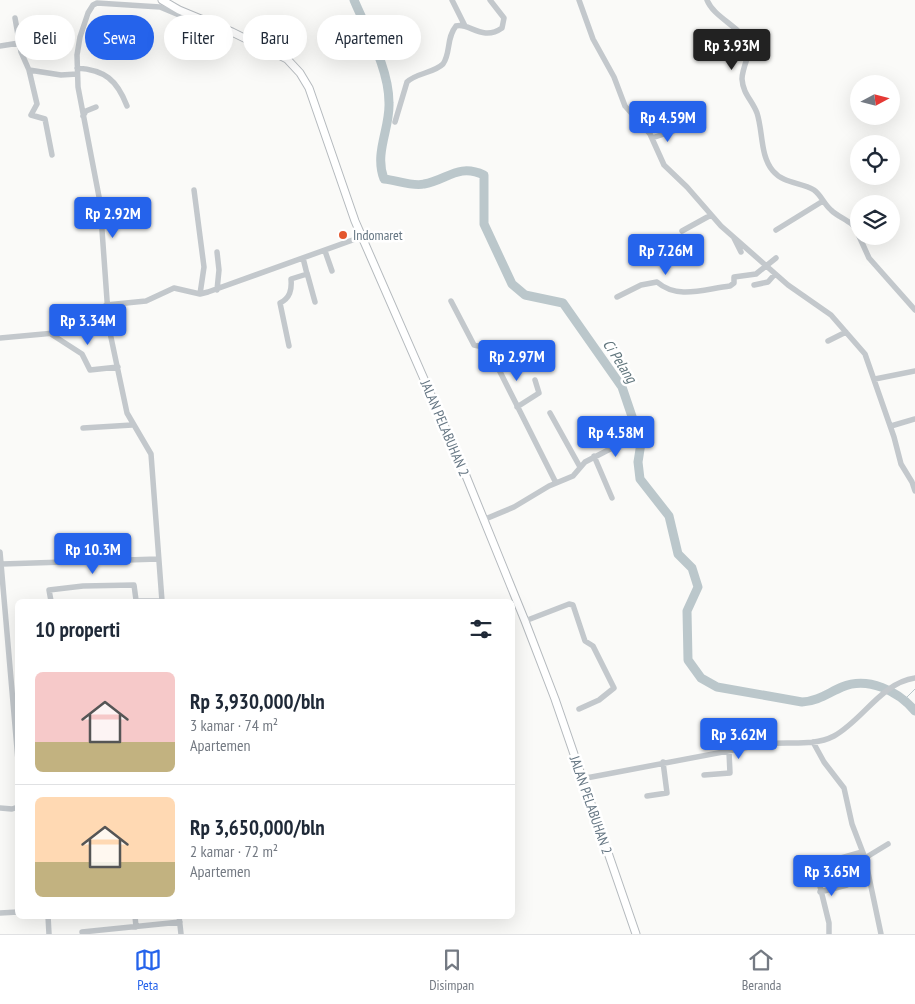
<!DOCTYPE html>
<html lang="id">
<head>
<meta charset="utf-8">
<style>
  body { margin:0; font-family:"PT Sans Narrow",sans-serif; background:#f2f2f3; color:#1f2937; height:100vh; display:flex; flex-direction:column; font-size:19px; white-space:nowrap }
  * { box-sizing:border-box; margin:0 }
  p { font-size:16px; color:#747a83 }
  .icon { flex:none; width:28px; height:28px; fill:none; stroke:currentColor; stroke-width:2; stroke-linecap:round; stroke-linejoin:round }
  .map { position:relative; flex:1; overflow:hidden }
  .panel { position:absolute; left:15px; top:599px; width:500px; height:320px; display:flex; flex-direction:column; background:#fff; border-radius:8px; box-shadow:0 5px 20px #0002 }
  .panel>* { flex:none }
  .banner { position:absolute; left:15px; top:15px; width:500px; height:45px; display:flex; gap:10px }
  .needle { width:32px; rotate:83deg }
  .controls { position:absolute; left:850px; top:75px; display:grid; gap:10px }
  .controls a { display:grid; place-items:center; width:50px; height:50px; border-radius:50%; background:#fff; box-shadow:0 5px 20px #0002; font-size:25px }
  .price { position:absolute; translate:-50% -42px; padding:0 11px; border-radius:5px; background:#2563eb; color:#fff; font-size:16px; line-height:32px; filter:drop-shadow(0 1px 2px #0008) }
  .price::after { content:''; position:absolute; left:50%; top:30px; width:15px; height:11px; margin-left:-8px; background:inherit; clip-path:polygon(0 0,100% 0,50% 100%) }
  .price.active { background:#222; color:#fff }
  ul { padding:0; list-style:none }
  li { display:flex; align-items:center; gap:15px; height:125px; padding:0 20px }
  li+li { border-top:1px solid #e0e1e3 }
  li span { display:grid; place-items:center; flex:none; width:140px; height:100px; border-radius:8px; color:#555 }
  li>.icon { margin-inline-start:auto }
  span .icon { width:60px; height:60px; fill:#fffc; stroke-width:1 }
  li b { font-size:21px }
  h2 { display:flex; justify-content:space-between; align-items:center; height:60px; padding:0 20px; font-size:21px }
  .tag { padding:0 18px; border-radius:22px; background:#fff; box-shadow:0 5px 20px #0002; font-size:18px; line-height:45px }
  .tag.active { background:#2563eb; color:#fff }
  .menu { display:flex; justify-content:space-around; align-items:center; height:70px; border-top:1px solid #e0e1e3; background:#fff; font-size:14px; color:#747a83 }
  .menu a { display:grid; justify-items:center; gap:2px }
  .menu .active { color:#2563eb }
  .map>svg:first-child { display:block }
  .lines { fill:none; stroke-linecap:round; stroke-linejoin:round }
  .stream { stroke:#bbc7cb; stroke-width:1 }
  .river { stroke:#bbc7cb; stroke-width:9 }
  .major-casing { stroke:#b5babe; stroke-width:9 }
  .minor { stroke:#c3c8cc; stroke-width:5.5 }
  .major { stroke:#fff; stroke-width:7 }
  .poi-dot { fill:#e4572e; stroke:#fff; stroke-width:2 }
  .labels { text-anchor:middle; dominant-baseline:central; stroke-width:5; stroke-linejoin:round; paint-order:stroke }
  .poi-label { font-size:14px; fill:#657683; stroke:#fff; text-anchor:start }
  .street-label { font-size:14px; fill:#657683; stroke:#fff }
  .water-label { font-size:15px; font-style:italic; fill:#60757c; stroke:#fff }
</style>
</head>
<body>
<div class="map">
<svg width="915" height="934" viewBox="0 0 915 934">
  <rect width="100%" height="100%" fill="#fafaf8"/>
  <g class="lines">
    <path class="stream" d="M905 699 915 689"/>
    <path class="river" d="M354 0C367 31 389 68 389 103 390 129 374 153 384 179 396 180 413 187 424 184 447 180 458 163 484 175V224L512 284 525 295 563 303 622 387 641 443 638 462 640 479 669 516 678 554 692 568 698 587 687 611 688 660 701 678 717 687 802 702C818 701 828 693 842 687 868 676 898 691 915 711"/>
    <defs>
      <path id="major" d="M162 0 179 10 232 32 287 59 300 73 309 88 355 221 462 466 525 621 555 699 636 934"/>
    </defs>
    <use href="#major" class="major-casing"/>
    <path class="minor" d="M452 0 465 26
      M579 0 593 39 614 77 625 106 650 134 664 165 687 187 721 226 788 285 831 315 865 354 894 437 901 464 912 482 915 491
      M707 0C714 18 742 27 750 47 751 51 742 68 742 79 743 94 752 100 757 113 763 131 760 156 773 171 784 184 801 182 814 190 821 195 824 204 831 210 840 219 854 221 859 234
      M15 18 21 52 29 70 61 75 77 74
      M0 46 19 43
      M77 68C105 70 117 80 127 106
      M29 70 37 104 31 115 45 119 52 155
      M83 116 86 111 96 107
      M395 122 407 82C416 73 434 73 443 64 451 53 446 38 456 26 469 22 482 42 502 28L504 18 490 0
      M652 138 676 130
      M194 190 204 267 200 294
      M776 230 823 201
      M682 231 711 215
      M859 236 869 258 915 310
      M734 238 741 252
      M325 251 332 271
      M307 273 315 302
      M754 285 768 282 775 274
      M217 290 219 270 217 252
      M617 297 641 285 657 282C678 300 704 289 730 286L734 283V277L756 274 776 258
      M451 301 474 345 488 348 556 483
      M106 305 146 301 174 288 200 294 208 292 361 237
      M51 334 82 354 90 370 118 367
      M0 338 109 328
      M828 341 846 332
      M289 346 280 303C290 298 292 290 291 279L307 274 303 258
      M875 379 915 371
      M517 407 539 393 535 380
      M550 413 580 467
      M891 426 915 419
      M83 428 132 425
      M594 456 612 498
      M483 520 514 507 549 486 573 476 585 462 614 447 625 434 639 424
      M0 552 18 760
      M2 564 158 559
      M51 601 49 590 83 586 134 585 136 600
      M136 601H162
      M162 601 151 454 127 413 109 328 100 202 78 87 77 55 80 37 88 13 93 5 97 3 160 7 220 32H232
      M525 621 569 604 573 605 585 641 593 646 614 688 599 700 579 709
      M813 742 824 762 844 788 852 824 865 858 881 934
      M704 775 730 773 729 752
      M581 779 765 744C788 741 813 747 834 736 863 720 881 683 915 678
      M647 796 667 793 663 762
      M0 808 12 809 18 807
      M813 858 829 923V934
      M841 858 862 852
      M865 858 888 844
      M820 892 847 885
      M0 913 18 912
      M48 916 49 934
      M135 916 136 927
      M179 916 181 934
      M82 932 180 922"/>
    <use href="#major" class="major"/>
  </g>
  <circle class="poi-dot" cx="343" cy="235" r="5"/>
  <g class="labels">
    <g class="poi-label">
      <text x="353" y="235">Indomaret</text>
    </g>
    <g class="street-label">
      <text transform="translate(445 428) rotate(67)">JALAN PELABUHAN 2</text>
      <text transform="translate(591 805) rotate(71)">JALAN PELABUHAN 2</text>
    </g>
    <g class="water-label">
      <text transform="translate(620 361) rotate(57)">Ci Pelang</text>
    </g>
  </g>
</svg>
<div class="controls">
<a><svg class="needle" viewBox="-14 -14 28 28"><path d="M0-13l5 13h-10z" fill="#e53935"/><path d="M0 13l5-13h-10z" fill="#747a83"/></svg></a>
<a><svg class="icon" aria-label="locate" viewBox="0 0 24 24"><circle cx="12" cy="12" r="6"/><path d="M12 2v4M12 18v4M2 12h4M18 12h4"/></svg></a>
<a><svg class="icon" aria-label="layers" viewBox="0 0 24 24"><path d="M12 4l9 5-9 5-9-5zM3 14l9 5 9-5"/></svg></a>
</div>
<b class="price active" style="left:732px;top:71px">Rp 3.93M</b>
<b class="price" style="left:668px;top:143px">Rp 4.59M</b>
<b class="price" style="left:113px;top:239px">Rp 2.92M</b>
<b class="price" style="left:666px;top:276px">Rp 7.26M</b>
<b class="price" style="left:88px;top:346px">Rp 3.34M</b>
<b class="price" style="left:517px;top:382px">Rp 2.97M</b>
<b class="price" style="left:616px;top:458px">Rp 4.58M</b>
<b class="price" style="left:93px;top:575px">Rp 10.3M</b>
<b class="price" style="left:739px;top:760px">Rp 3.62M</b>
<b class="price" style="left:832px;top:897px">Rp 3.65M</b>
<div class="banner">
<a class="tag">Beli</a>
<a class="tag active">Sewa</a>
<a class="tag">Filter</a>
<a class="tag">Baru</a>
<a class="tag">Apartemen</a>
</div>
<section class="panel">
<h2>10 properti<svg class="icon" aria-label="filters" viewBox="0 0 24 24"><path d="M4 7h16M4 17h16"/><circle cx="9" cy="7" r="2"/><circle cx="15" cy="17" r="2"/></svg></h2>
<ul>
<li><span style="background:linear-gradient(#f6c9c9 70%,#c2b280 0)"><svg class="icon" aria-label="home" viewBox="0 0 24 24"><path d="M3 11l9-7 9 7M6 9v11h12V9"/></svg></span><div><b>Rp 3,930,000/bln</b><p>3 kamar · 74 m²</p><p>Apartemen</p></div></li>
<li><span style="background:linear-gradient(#ffd9b3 65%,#c2b280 0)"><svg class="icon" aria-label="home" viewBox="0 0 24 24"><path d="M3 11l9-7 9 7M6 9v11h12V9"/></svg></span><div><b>Rp 3,650,000/bln</b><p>2 kamar · 72 m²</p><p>Apartemen</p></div></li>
</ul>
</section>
</div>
<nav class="menu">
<a class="active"><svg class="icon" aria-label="map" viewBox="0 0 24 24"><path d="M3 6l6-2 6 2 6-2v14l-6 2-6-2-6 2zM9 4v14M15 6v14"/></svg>Peta</a>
<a><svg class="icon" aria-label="saved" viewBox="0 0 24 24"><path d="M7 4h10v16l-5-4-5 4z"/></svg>Disimpan</a>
<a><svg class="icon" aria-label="home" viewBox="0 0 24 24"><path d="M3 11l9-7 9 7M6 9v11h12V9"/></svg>Beranda</a>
</nav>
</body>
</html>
